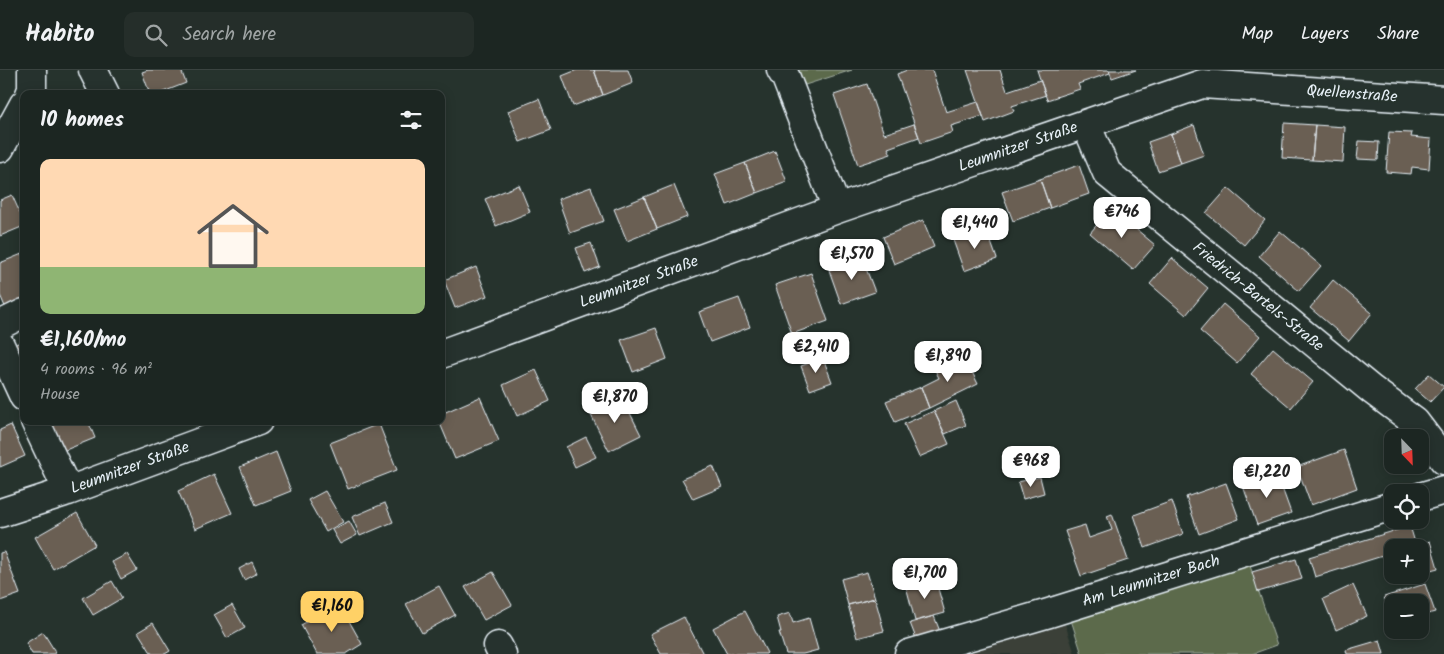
<!DOCTYPE html>
<html lang="en">
<head>
<meta charset="utf-8">
<style>
  body { margin:0; font-family:Kalam,sans-serif; background:#252e2a; color:#f1f3f6; height:100vh; display:flex; flex-direction:column; font-size:19px; white-space:nowrap }
  * { box-sizing:border-box; margin:0 }
  p { font-size:16px; color:#a0a5a5 }
  .icon { flex:none; width:28px; height:28px; fill:none; stroke:currentColor; stroke-width:2; stroke-linecap:round; stroke-linejoin:round }
  .map { position:relative; flex:1; overflow:hidden }
  .side { position:absolute; left:20px; top:20px; width:425px; height:335px; display:flex; flex-direction:column; background:#1c2622; border-radius:10px; box-shadow:0 2px 12px #0003,0 0 0 1px #3a4340 }
  .side>* { flex:none }
  .needle { width:32px; rotate:157deg }
  .fabs { position:absolute; left:1384px; top:359px; display:grid; gap:10px }
  .fabs a { display:grid; place-items:center; width:45px; height:45px; border-radius:10px; background:#1c2622; box-shadow:0 2px 12px #0003,0 0 0 1px #3a4340; font-size:25px }
  .price { position:absolute; translate:-50% -42px; padding:0 11px; border-radius:10px; background:#fff; color:#222; font-size:16px; line-height:32px; filter:drop-shadow(0 1px 2px #0008) }
  .price::after { content:''; position:absolute; left:50%; top:30px; width:15px; height:11px; margin-left:-8px; background:inherit; clip-path:polygon(0 0,100% 0,50% 100%) }
  .price.current { background:#ffd166; color:#111 }
  ul { padding:0; list-style:none }
  li { display:grid; align-content:center; gap:10px; height:265px; padding:0 20px }
  li+li { border-top:1px solid #3a4340 }
  li span { display:grid; place-items:center; height:155px; border-radius:10px; color:#555 }
  li>.icon { margin-inline-start:auto }
  span .icon { width:90px; height:90px; fill:#fffc; stroke-width:1 }
  li b { font-size:21px }
  h2 { display:flex; justify-content:space-between; align-items:center; height:60px; padding:0 20px; font-size:21px }
  header { display:flex; align-items:center; gap:30px; box-sizing:border-box; height:70px; padding:0 25px; background:#1c2622; border-bottom:1px solid #3a4340 }
  header strong { font-size:24px }
  nav { display:flex; gap:28px; margin-inline-start:auto; font-size:18px }
  .search { width:350px; height:45px; background:#252e2a; display:flex; align-items:center; gap:12px; box-sizing:border-box; padding:0 18px; border-radius:10px; color:#a0a5a5; font-size:19px }
  .map>svg:first-child { display:block }
  .built { fill:#3a4038 }
  .green { fill:#5c6a4c; stroke:#a2aea2 }
  .building { fill:#6a5f53; stroke:#e8f1f8 }
  .lines { fill:none; stroke-linecap:round; stroke-linejoin:round }
  .minor-casing { stroke:#e8f1f8; stroke-width:31 }
  .minor { stroke:#26332d; stroke-width:28 }
  .labels { text-anchor:middle; dominant-baseline:central; stroke-width:4; stroke-linejoin:round; paint-order:stroke }
  .street-label { font-size:16px; fill:#e8f1f8; stroke:#26332d }
</style>
</head>
<body>
<header>
<strong>Habito</strong>
<div class="search"><svg class="icon" aria-label="search" viewBox="0 0 24 24"><circle cx="10" cy="10" r="6"/><path d="M15 15l6 6"/></svg>Search here</div>
<nav><a>Map</a><a>Layers</a><a>Share</a></nav>
</header>
<div class="map">
<svg width="1444" height="584" viewBox="0 0 1444 584">
  <rect width="100%" height="100%" fill="#26332d"/>
  <filter id="ink" filterUnits="userSpaceOnUse"><feTurbulence type="fractalNoise" baseFrequency=".02" numOctaves="2"/><feDisplacementMap in="SourceGraphic" scale="10" xChannelSelector="R" yChannelSelector="G"/><feConvolveMatrix kernelMatrix="1 2 1 2 8 2 1 2 1" color-interpolation-filters="sRGB"/></filter>
  <g filter="url(#ink)">
    <path class="built" d="M1064 551 1075 584H954Z"/>
    <path class="green" d="M797 0H852L805 15Z
      M1249 493 1277 575 1252 584H1082L1071 550Z"/>
    <path class="building" d="M148 0H181L186 13 158 24H150L142 2Z
      M577 0H594L603 25 573 36 562 6Z
      M594 0H628L633 13 603 25Z
      M907 0H932L946 42 978 32 983 46 951 56 953 62 921 73 897 4Z
      M967 0H1000L1007 21 1040 10 1046 25 1012 36 1014 41 985 52Z
      M1037 0H1109L1110 3 1078 14 1080 19 1047 30Z
      M1109 0H1136L1112 8Z
      M867 14 884 64 914 54 919 67 888 78 891 84 858 95 834 25Z
      M539 29 551 60 520 72 508 41Z
      M1284 53 1315 55 1312 90 1282 88Z
      M1194 55 1204 85 1181 93 1171 64Z
      M1315 55 1345 57 1343 92 1312 90Z
      M1389 62 1412 63 1411 67 1431 69 1429 99 1412 97 1411 104 1386 102Z
      M1171 64 1181 93 1158 101 1148 72Z
      M1359 71 1379 72 1378 90 1357 89Z
      M775 81 787 112 757 123 745 93Z
      M745 93 757 123 727 135 715 104Z
      M1079 95 1089 124 1050 138 1040 109Z
      M1040 109 1050 138 1013 151 1002 122Z
      M519 115 530 142 496 156 485 129Z
      M674 115 687 147 657 159 644 127Z
      M591 117 604 151 570 163 558 129Z
      M1228 118 1265 150 1244 175 1206 143Z
      M12 125 24 152V156L0 166V130Z
      M644 127 657 159 627 171 614 139Z
      M1111 138 1155 175 1133 200 1090 163Z
      M923 150 934 177 894 194 883 167Z
      M986 158 997 189 964 201 953 170Z
      M1280 161 1321 196 1299 221 1259 186Z
      M591 173 600 197 585 203 576 178Z
      M22 184 24 189V232L6 239 0 225V193Z
      M862 188 875 222 841 234 829 200Z
      M1172 188 1208 218 1186 245 1150 214Z
      M476 197 487 226 455 238 444 210Z
      M811 203 828 251 792 264 775 215Z
      M1333 210 1372 243 1349 271 1310 238Z
      M739 228 750 257 710 272 699 242Z
      M1223 234 1260 266 1237 293 1200 261Z
      M656 258 667 289 633 302 621 270Z
      M24 270V296L14 275Z
      M1273 278 1313 312 1291 338 1251 304Z
      M946 287 953 301 968 294 978 314 929 338 921 317 939 308 932 294Z
      M823 288 832 312 810 320 801 296Z
      M536 300 550 331 517 346 503 315Z
      M1429 304 1444 317 1430 332 1415 319Z
      M921 317 929 338 895 352 886 331Z
      M480 327 499 371 455 389 439 351H441V344Z
      M622 327 641 365 609 381 590 343Z
      M956 331 966 355 945 364 934 341Z
      M934 341 949 374 919 387 904 354Z
      M50 351H88L95 368 63 381Z
      M379 354 397 400 348 419 330 373Z
      M11 355 25 386 0 397V360Z
      M586 367 596 387 575 397 566 377Z
      M1344 380 1357 418 1311 435 1297 397Z
      M276 382 291 421 256 435 240 397Z
      M713 396 722 417 693 429 682 409Z
      M214 404 232 443 195 459 178 421Z
      M1277 404 1291 443 1257 455 1243 416Z
      M1040 407 1044 423 1023 429 1018 412Z
      M1226 413 1239 449 1199 464 1186 427Z
      M325 421 343 452 326 462 308 430Z
      M1172 431 1183 464 1145 478 1134 445Z
      M385 433 393 452 360 466 352 447Z
      M77 443 95 475 53 499 35 467Z
      M1112 444 1128 490 1081 506 1065 461 1085 455 1089 468 1112 460 1107 446Z
      M349 451 357 465 340 474 332 460Z
      M1410 456 1416 476 1411 478H1392V483L1315 507 1309 487Z
      M1430 471 1438 498 1423 502 1420 490V478H1416V476Z
      M4 482 20 524 0 531V483Z
      M127 484 137 500 121 509 112 492Z
      M1296 489 1302 509 1258 522 1252 502Z
      M252 492 257 503 244 510 239 499Z
      M493 502 512 535 484 550 465 517Z
      M867 502 875 528 848 535 841 509Z
      M935 508 945 543 915 551 906 516Z
      M112 511 122 528 93 545 83 528Z
      M1425 514 1435 542 1420 546V532H1392V553L1384 527Z
      M1353 515 1367 546 1336 560 1323 529Z
      M439 516 455 545 422 563 406 534Z
      M875 528 884 561 857 568 848 535Z
      M339 533 362 574 346 584H317L301 555Z
      M232 535 245 558 227 568 214 545Z
      M745 541 767 583 766 584H727L713 558Z
      M790 543 793 553 809 548 818 580 803 584H786L779 562H781L777 547Z
      M934 546 941 564 917 571 910 553Z
      M684 547 703 584H661L650 564Z
      M153 553 170 581 165 584H152L138 562Z
      M43 562 56 583 54 584H32L26 573Z
      M1380 570 1384 584H1347L1346 580Z"/>
    <g class="lines">
      <defs>
        <path id="minor" d="M93 0 105 24
          M781 0 786 8 837 139
          M30 24 32 20V0
          M1086 54 1107 103 1372 320 1415 352 1444 390
          M0 78 24 34
          M0 255 24 243
          M0 275 24 327
          M441 284 837 139 1202 14 1444 30
          M35 351 68 421
          M1420 427 1444 420
          M0 443 68 421 258 351
          M498 576 502 584
          M909 584 1049 543 1392 436"/>
      </defs>
      <use href="#minor" class="minor-casing"/>
      <use href="#minor" class="minor"/>
    </g>
  </g>
  <g class="labels">
    <g class="street-label">
      <text transform="translate(1352 24) rotate(4)">Quellenstraße</text>
      <text transform="translate(1018 77) rotate(-19)">Leumnitzer Straße</text>
      <text transform="translate(639 212) rotate(-20)">Leumnitzer Straße</text>
      <text transform="translate(1258 227) rotate(39)">Friedrich-Bartels-Straße</text>
      <text transform="translate(130 398) rotate(-20)">Leumnitzer Straße</text>
      <text transform="translate(1151 511) rotate(-17)">Am Leumnitzer Bach</text>
    </g>
  </g>
</svg>
<div class="fabs">
<a><svg class="needle" viewBox="-14 -14 28 28"><path d="M0-13l5 13h-10z" fill="#e53935"/><path d="M0 13l5-13h-10z" fill="#a0a5a5"/></svg></a>
<a><svg class="icon" aria-label="locate" viewBox="0 0 24 24"><circle cx="12" cy="12" r="6"/><path d="M12 2v4M12 18v4M2 12h4M18 12h4"/></svg></a>
<a>+</a>
<a>−</a>
</div>
<b class="price" style="left:1122px;top:169px">€746</b>
<b class="price" style="left:975px;top:180px">€1,440</b>
<b class="price" style="left:852px;top:211px">€1,570</b>
<b class="price" style="left:816px;top:304px">€2,410</b>
<b class="price" style="left:948px;top:313px">€1,890</b>
<b class="price" style="left:615px;top:354px">€1,870</b>
<b class="price" style="left:1031px;top:418px">€968</b>
<b class="price" style="left:1267px;top:429px">€1,220</b>
<b class="price" style="left:925px;top:530px">€1,700</b>
<b class="price current" style="left:332px;top:563px">€1,160</b>
<section class="side">
<h2>10 homes<svg class="icon" aria-label="filters" viewBox="0 0 24 24"><path d="M4 7h16M4 17h16"/><circle cx="9" cy="7" r="2"/><circle cx="15" cy="17" r="2"/></svg></h2>
<ul>
<li><span style="background:linear-gradient(#ffd9b3 70%,#8fb573 0)"><svg class="icon" aria-label="home" viewBox="0 0 24 24"><path d="M3 11l9-7 9 7M6 9v11h12V9"/></svg></span><div><b>€1,160/mo</b><p>4 rooms · 96 m²</p><p>House</p></div></li>
</ul>
</section>
</div>
</body>
</html>
